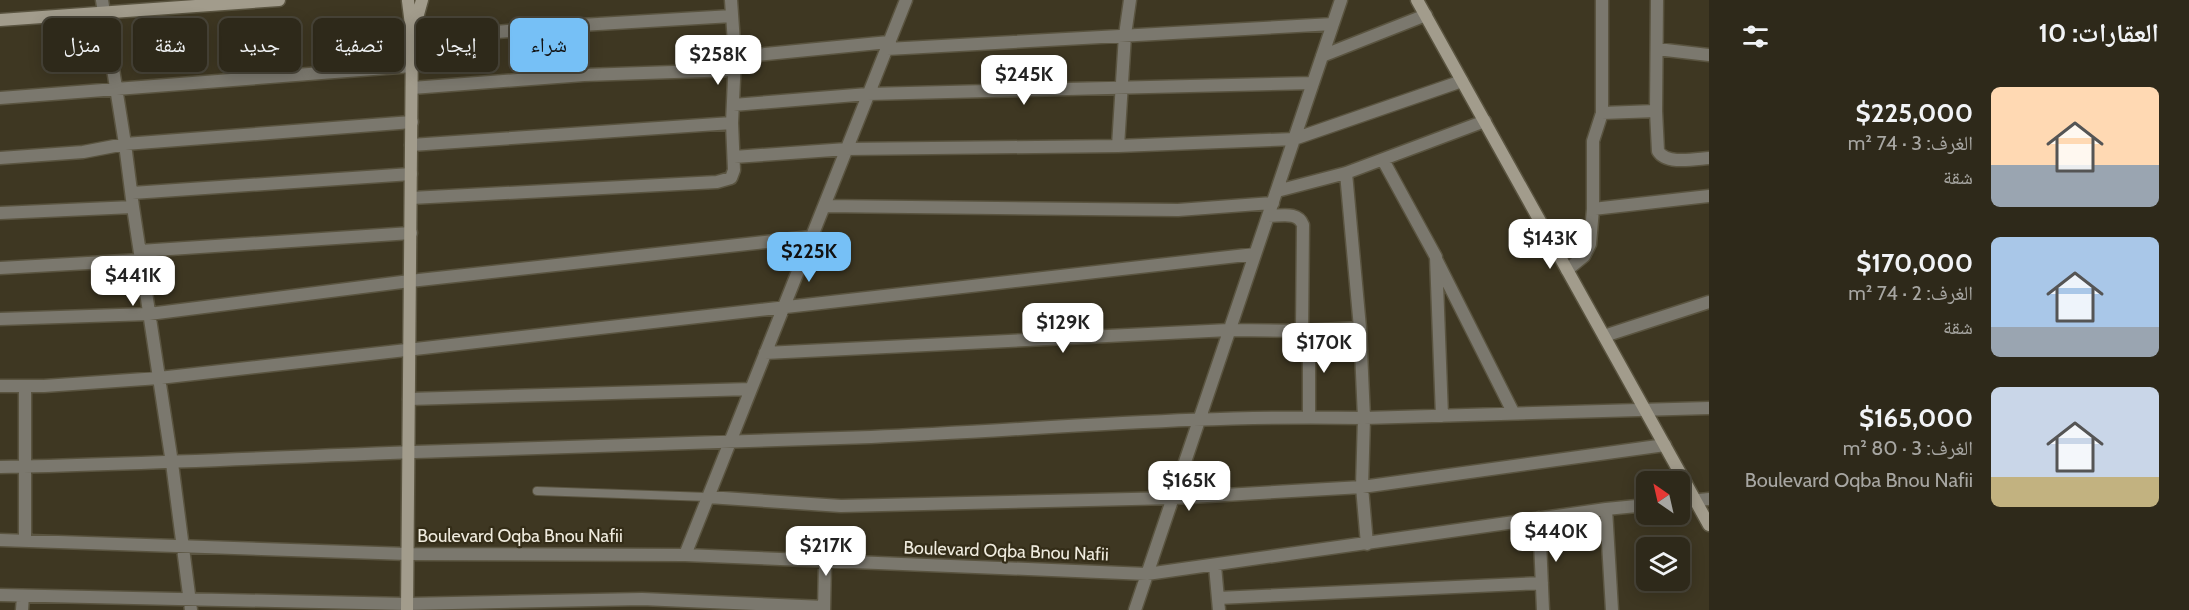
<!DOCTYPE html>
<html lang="ar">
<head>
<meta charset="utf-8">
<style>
  body { margin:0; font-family:Cabin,"Noto Naskh Arabic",sans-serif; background:#363123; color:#f1f3f6; direction:rtl; height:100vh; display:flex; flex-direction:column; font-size:22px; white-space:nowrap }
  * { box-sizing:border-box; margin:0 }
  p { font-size:20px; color:#a7a6a2 }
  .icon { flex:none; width:33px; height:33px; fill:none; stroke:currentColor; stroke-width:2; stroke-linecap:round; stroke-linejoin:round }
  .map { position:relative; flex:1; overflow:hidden; direction:ltr }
  .drawer { display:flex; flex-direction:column; background:#2e291a; width:480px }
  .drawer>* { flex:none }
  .top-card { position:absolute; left:18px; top:18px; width:570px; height:54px; direction:rtl; display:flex; gap:12px }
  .needle { width:39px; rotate:326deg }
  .controls { position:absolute; left:1636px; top:471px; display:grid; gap:12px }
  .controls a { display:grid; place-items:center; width:54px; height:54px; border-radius:9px; background:#2e291a; box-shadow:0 3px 15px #0003,0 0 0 2px #494539; font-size:30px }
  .price { position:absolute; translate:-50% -51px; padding:0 14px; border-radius:12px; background:#fff; color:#222; font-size:20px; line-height:39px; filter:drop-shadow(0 2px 3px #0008) }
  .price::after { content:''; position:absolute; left:50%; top:36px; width:18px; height:14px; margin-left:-9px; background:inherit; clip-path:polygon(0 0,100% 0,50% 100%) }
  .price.on { background:#76c0f6; color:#111 }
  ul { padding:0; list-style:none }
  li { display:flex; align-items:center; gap:18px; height:150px; padding:0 30px }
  li span { display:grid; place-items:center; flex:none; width:168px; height:120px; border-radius:9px; color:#555 }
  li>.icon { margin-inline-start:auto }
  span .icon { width:72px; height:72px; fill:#fffc; stroke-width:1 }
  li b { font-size:26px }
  h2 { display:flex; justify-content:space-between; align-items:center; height:72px; padding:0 30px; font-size:26px }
  .tag { padding:0 21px; border-radius:9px; background:#2e291a; box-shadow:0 3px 15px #0003,0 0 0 2px #494539; font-size:21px; line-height:54px }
  .tag.on { background:#76c0f6; color:#111 }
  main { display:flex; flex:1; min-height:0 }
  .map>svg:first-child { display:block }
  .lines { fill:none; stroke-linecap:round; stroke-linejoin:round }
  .lane-casing { stroke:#5a5440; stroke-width:10 }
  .street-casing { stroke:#5a5440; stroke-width:15 }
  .secondary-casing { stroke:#5a5440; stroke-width:15 }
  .lane { stroke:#7b786e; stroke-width:8 }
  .street { stroke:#7b786e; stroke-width:12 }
  .secondary { stroke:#a29c8c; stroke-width:12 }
  .labels { text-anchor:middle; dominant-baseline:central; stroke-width:4.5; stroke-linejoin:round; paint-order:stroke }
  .street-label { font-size:18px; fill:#efebde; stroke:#342d18 }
</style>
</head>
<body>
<main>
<section class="drawer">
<h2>العقارات: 10<svg class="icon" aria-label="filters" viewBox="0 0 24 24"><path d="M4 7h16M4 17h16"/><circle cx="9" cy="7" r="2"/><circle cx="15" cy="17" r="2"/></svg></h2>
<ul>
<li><span style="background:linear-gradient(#ffd9b3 65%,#9aa5b1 0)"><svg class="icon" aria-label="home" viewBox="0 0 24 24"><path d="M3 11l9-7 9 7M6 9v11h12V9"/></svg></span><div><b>$225,000</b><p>الغرف: 3 · 74 m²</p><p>شقة</p></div></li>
<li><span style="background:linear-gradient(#a9c7e8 75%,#9aa5b1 0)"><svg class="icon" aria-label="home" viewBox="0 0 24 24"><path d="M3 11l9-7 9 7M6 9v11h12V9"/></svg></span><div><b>$170,000</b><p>الغرف: 2 · 74 m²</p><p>شقة</p></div></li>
<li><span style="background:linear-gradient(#c9d6e8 75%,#c2b280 0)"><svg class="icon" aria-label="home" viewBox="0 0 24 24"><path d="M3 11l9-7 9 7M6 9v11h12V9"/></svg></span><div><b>$165,000</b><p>الغرف: 3 · 80 m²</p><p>Boulevard Oqba Bnou Nafii</p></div></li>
</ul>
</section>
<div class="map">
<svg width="1709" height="610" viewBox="0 0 1709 610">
  <rect width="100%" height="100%" fill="#3e3722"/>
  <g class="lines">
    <defs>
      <path id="lane" d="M537 491 708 497"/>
      <path id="street" d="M102 0 125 144 133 207 172 463 191 610
        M1657 0 1656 111 1658 151C1666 165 1695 159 1709 158
        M412 39 581 25 732 16
        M887 49 1333 24
        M1657 49 1709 55
        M1322 56 1426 15
        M735 57 889 42
        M412 88 584 75 734 70
        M0 98 412 66
        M733 105 868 94 1313 83
        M1602 113 1656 111
        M411 145 732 123
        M1118 146 1125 35 1130 0
        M734 157 847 149 1118 146 1294 139 1462 81
        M0 158 83 152 125 144 412 122
        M1383 160 1436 257 1442 416
        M1346 173 1360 328 1364 418 1362 487 1367 544
        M1277 191 1346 173 1485 121
        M132 193 411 174
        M411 198 717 182 731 178 734 170 732 123 735 57 731 0
        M824 206 1178 210 1273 203
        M1593 209 1709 196
        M0 213 133 207
        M1268 216C1281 216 1298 211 1303 225L1302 331
        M140 251 411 233
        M1437 261 1513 412
        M0 268 141 260
        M1567 270 1584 256 1590 244 1593 209V141L1602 113V0
        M0 319 149 314 410 281 811 237
        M1309 331V417
        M1604 336 1709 302
        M765 353 1229 330 1302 331 1360 328
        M0 386H44L159 378 1255 254
        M25 386V541
        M409 399 751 389
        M0 467C149 464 297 456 446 451 587 446 729 443 871 437 1035 430 1199 414 1364 418L1709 408
        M708 497 841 506 1173 498 1362 487 1665 445
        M1680 502 1709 499
        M1606 509 1612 610
        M1539 518 1543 610
        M0 540 408 554 685 555 1147 574 1606 509 1647 505
        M685 555 906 0
        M1215 566 1219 610
        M0 595 407 604 642 599 824 607
        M1218 598 1542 583
        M22 610 23 596
        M824 610 825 562
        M1135 610 1341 0"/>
      <path id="secondary" d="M1417 0 1709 525
        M0 20 279 0
        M414 29 422 0
        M407 610 412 33 408 1"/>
    </defs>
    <use href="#lane" class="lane-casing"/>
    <use href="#street" class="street-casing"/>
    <use href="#secondary" class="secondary-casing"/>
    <use href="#lane" class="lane"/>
    <use href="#street" class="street"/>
    <use href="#secondary" class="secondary"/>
  </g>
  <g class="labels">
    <g class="street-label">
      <text x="520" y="536">Boulevard Oqba Bnou Nafii</text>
      <text transform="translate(1006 551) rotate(2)">Boulevard Oqba Bnou Nafii</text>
    </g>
  </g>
</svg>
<div class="controls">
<a><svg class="needle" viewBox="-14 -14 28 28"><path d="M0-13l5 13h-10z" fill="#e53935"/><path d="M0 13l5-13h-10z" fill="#a7a6a2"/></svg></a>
<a><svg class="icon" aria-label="layers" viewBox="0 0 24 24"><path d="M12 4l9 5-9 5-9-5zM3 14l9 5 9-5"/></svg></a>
</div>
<b class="price" style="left:718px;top:86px">$258K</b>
<b class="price" style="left:1024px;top:106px">$245K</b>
<b class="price" style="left:1550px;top:270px">$143K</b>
<b class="price on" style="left:809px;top:283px">$225K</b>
<b class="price" style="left:133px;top:307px">$441K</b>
<b class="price" style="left:1063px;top:354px">$129K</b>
<b class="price" style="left:1324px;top:374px">$170K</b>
<b class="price" style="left:1189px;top:512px">$165K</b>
<b class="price" style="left:1556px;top:563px">$440K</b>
<b class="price" style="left:826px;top:577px">$217K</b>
<div class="top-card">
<a class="tag on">شراء</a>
<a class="tag">إيجار</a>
<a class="tag">تصفية</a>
<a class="tag">جديد</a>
<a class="tag">شقة</a>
<a class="tag">منزل</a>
</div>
</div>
</main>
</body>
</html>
